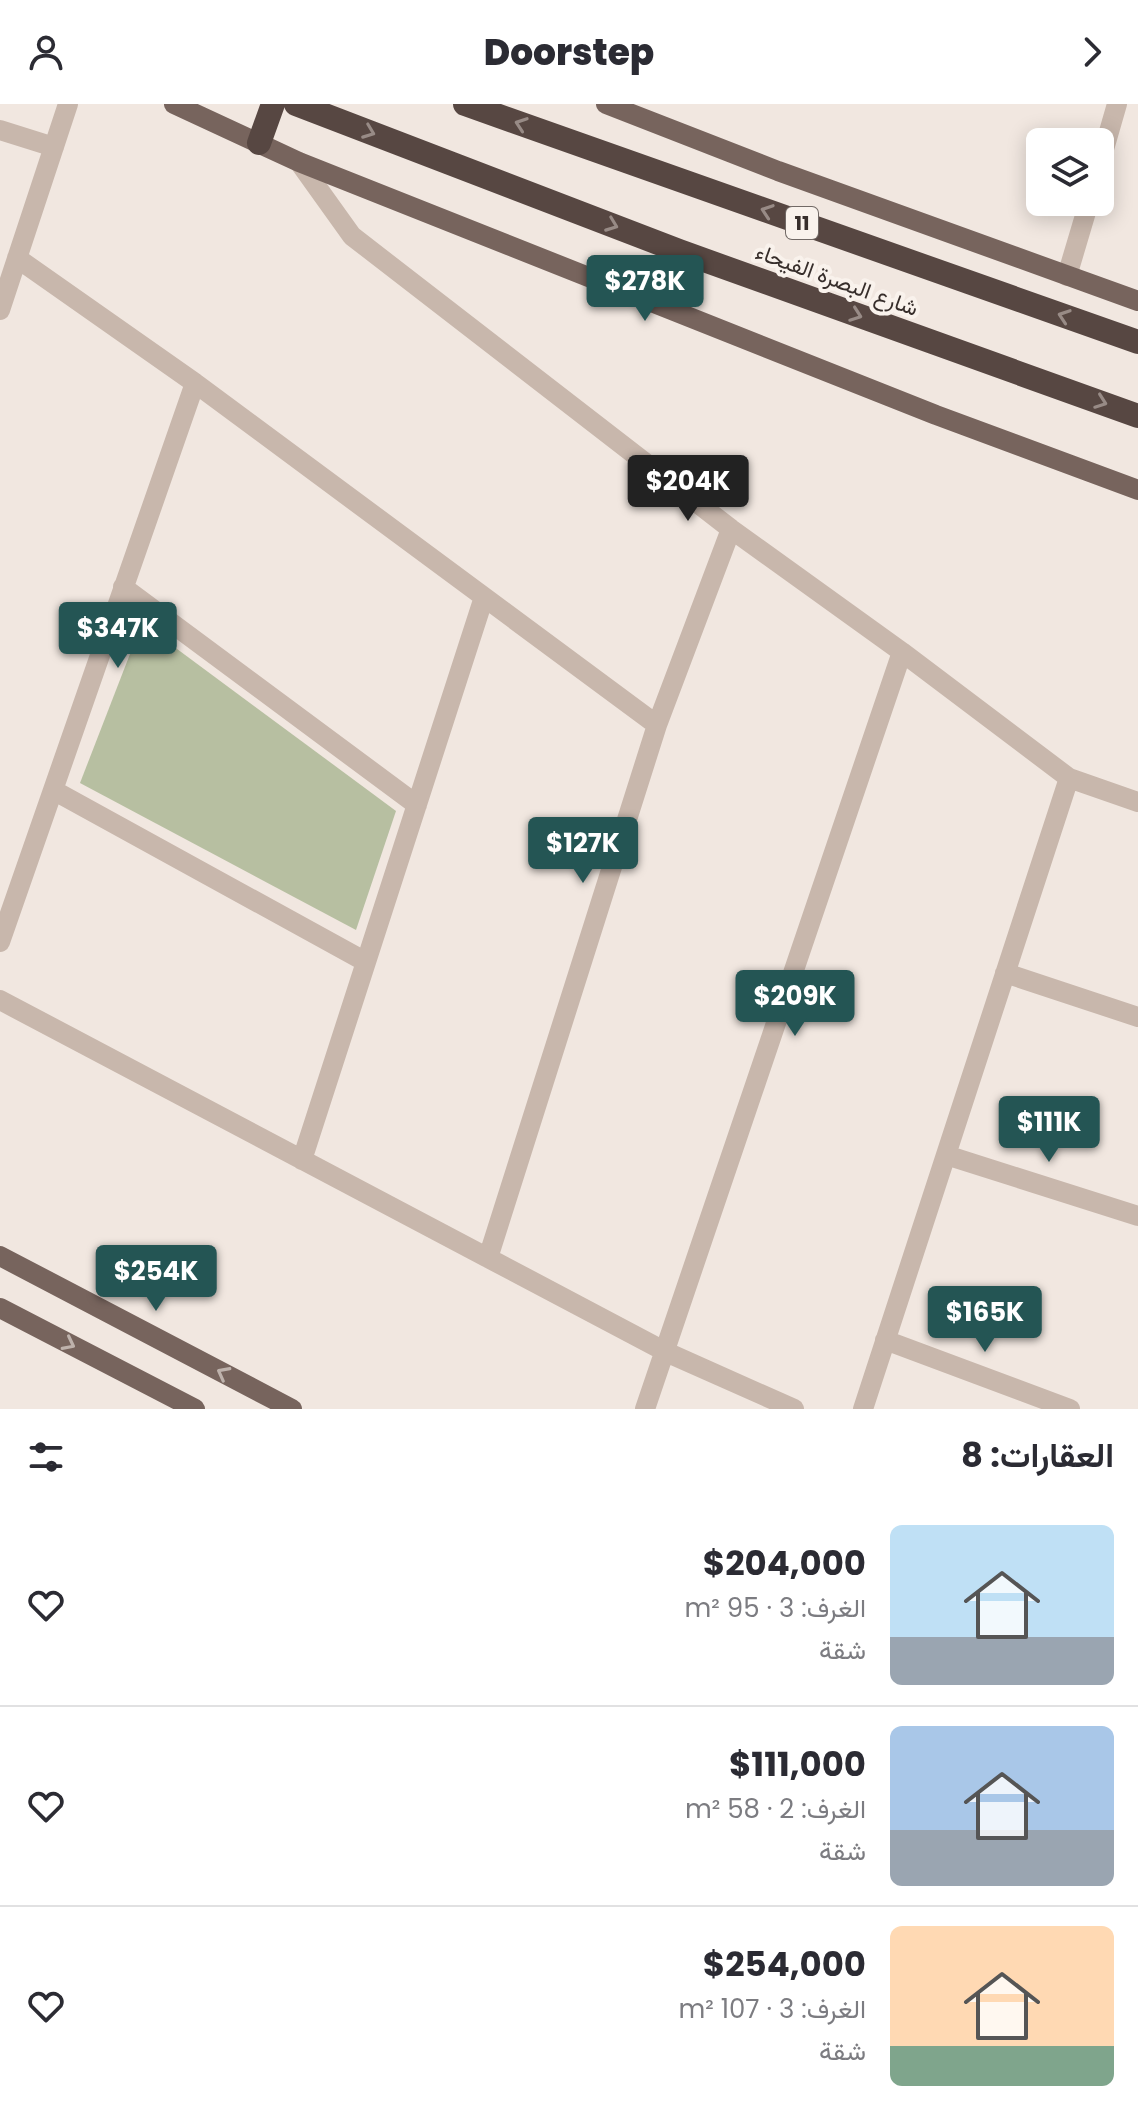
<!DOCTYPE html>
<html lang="ar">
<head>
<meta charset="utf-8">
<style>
  body { margin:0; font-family:Poppins,Vazirmatn,sans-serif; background:#f2f2f3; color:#2b2b33; direction:rtl; height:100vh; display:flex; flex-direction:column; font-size:30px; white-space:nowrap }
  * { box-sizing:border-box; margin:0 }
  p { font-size:26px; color:#7c7c81 }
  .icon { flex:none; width:44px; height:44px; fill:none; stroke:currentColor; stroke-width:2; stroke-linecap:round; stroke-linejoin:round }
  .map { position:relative; height:1305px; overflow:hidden; direction:ltr }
  .details { display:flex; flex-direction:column; background:#fff; flex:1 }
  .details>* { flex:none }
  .controls { position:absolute; left:1026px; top:24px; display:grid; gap:16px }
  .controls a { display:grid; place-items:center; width:88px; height:88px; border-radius:12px; background:#fff; box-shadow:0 4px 20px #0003; font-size:40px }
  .price { position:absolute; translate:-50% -68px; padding:0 18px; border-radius:8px; background:#245554; color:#fff; font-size:26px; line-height:52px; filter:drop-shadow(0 2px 4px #0008) }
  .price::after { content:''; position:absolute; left:50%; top:48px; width:24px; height:18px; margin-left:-12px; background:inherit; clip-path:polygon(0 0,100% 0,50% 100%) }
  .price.selected { background:#222; color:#fff }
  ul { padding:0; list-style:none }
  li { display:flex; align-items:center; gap:24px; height:200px; padding:0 24px }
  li+li { border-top:2px solid #e1e1e2 }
  li span { display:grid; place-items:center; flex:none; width:224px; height:160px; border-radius:12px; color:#555 }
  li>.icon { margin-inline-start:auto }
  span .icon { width:96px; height:96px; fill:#fffc; stroke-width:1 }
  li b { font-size:34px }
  h2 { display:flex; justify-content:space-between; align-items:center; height:96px; padding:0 24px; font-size:34px }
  header { display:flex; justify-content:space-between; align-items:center; height:104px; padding:0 24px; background:#fff; font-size:36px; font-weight:800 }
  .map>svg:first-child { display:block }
  .green { fill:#b7bfa1 }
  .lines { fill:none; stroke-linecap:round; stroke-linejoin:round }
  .minor { stroke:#c8b7ac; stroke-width:20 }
  .major { stroke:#77645d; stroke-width:20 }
  .highway { stroke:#574742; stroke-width:24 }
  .oneway { stroke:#988b86 }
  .oneway2 { stroke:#beb2ac }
  .labels { text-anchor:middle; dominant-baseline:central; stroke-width:8; stroke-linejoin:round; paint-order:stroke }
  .shield { fill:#f9f2ec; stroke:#716965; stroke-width:2 }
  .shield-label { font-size:20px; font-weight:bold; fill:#372e2b }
  .street-label { font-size:22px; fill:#372e2b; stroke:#f9f2ec }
</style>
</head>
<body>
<header><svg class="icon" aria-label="forward" viewBox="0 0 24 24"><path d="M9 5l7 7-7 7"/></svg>Doorstep<svg class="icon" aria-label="person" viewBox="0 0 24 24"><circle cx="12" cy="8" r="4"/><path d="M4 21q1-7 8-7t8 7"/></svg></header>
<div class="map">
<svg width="1138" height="1305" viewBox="0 0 1138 1305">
  <rect width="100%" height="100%" fill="#f1e7e0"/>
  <path class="green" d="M142 519 396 707 356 826 80 679Z"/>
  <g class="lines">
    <path class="minor" d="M0 26 54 43
      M299 58 352 132 731 425 902 548 1069 674 1138 698
      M1100 59 1117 0
      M17 154 195 279 657 621
      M1067 172 1089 98
      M0 206 68 0
      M123 483 417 701
      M53 686 366 858
      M0 838 195 279
      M1005 869 1138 913
      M0 896 666 1248 794 1305
      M946 1051 1138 1112
      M302 1056 484 493
      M488 1154 657 621 731 425
      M885 1236 1070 1305
      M645 1305 902 548
      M863 1305 1069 674"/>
    <path class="major" d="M174 0 299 58 936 311 1138 386
      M606 0 778 67 1138 197
      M0 1152 292 1305
      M0 1204 195 1305"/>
    <path class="highway" d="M296 0 679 147 1138 312
      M465 0 1138 238
      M259 39 273 0"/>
  </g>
  <defs><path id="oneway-chevron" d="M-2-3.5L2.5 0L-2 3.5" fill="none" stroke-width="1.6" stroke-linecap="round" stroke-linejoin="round" transform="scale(2)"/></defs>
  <g class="oneway">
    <use href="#oneway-chevron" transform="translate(521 20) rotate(-161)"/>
    <use href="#oneway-chevron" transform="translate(369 28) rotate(21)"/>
    <use href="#oneway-chevron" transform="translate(767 107) rotate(-161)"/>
    <use href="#oneway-chevron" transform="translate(612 121) rotate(21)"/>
    <use href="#oneway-chevron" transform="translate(856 211) rotate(20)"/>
    <use href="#oneway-chevron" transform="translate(1064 212) rotate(-161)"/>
    <use href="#oneway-chevron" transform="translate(1101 298) rotate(20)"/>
  </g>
  <g class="oneway2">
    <use href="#oneway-chevron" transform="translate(69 1240) rotate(27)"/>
    <use href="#oneway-chevron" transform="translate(223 1269) rotate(-152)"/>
  </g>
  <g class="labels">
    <rect class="shield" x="786" y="103" width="32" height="32" rx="6"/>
    <g class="shield-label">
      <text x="802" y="119">11</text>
    </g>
    <g class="street-label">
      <text transform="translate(837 176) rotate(20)">شارع البصرة الفيحاء</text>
    </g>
  </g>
</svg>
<div class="controls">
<a><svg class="icon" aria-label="layers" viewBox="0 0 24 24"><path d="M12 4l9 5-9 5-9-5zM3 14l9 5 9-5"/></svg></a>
</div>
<b class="price" style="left:645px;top:219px">$278K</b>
<b class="price selected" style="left:688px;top:419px">$204K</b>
<b class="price" style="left:118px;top:566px">$347K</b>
<b class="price" style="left:583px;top:781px">$127K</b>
<b class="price" style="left:795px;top:934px">$209K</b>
<b class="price" style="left:1049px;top:1060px">$111K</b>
<b class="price" style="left:156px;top:1209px">$254K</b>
<b class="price" style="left:985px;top:1250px">$165K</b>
</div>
<section class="details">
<h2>العقارات: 8<svg class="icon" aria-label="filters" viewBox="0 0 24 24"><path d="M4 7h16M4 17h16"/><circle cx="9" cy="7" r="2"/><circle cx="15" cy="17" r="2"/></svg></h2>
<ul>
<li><span style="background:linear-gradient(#bfe0f5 70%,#9aa5b1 0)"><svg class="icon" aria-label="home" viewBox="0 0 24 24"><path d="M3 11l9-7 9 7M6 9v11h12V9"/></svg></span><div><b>$204,000</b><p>الغرف: 3 · 95 m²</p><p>شقة</p></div><svg class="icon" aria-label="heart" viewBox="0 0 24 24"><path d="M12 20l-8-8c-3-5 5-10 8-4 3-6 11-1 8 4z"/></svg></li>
<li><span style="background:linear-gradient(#a9c7e8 65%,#9aa5b1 0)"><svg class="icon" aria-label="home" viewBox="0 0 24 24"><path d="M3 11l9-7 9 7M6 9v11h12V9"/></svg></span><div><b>$111,000</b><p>الغرف: 2 · 58 m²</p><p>شقة</p></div><svg class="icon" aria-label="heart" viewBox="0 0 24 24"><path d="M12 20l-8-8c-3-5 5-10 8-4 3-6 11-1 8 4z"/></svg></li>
<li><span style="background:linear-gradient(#ffd9b3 75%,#7fa58c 0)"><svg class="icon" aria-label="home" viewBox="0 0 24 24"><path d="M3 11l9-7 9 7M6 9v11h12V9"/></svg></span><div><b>$254,000</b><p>الغرف: 3 · 107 m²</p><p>شقة</p></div><svg class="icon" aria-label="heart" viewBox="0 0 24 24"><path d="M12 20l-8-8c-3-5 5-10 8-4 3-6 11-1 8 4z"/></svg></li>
</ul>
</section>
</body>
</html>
